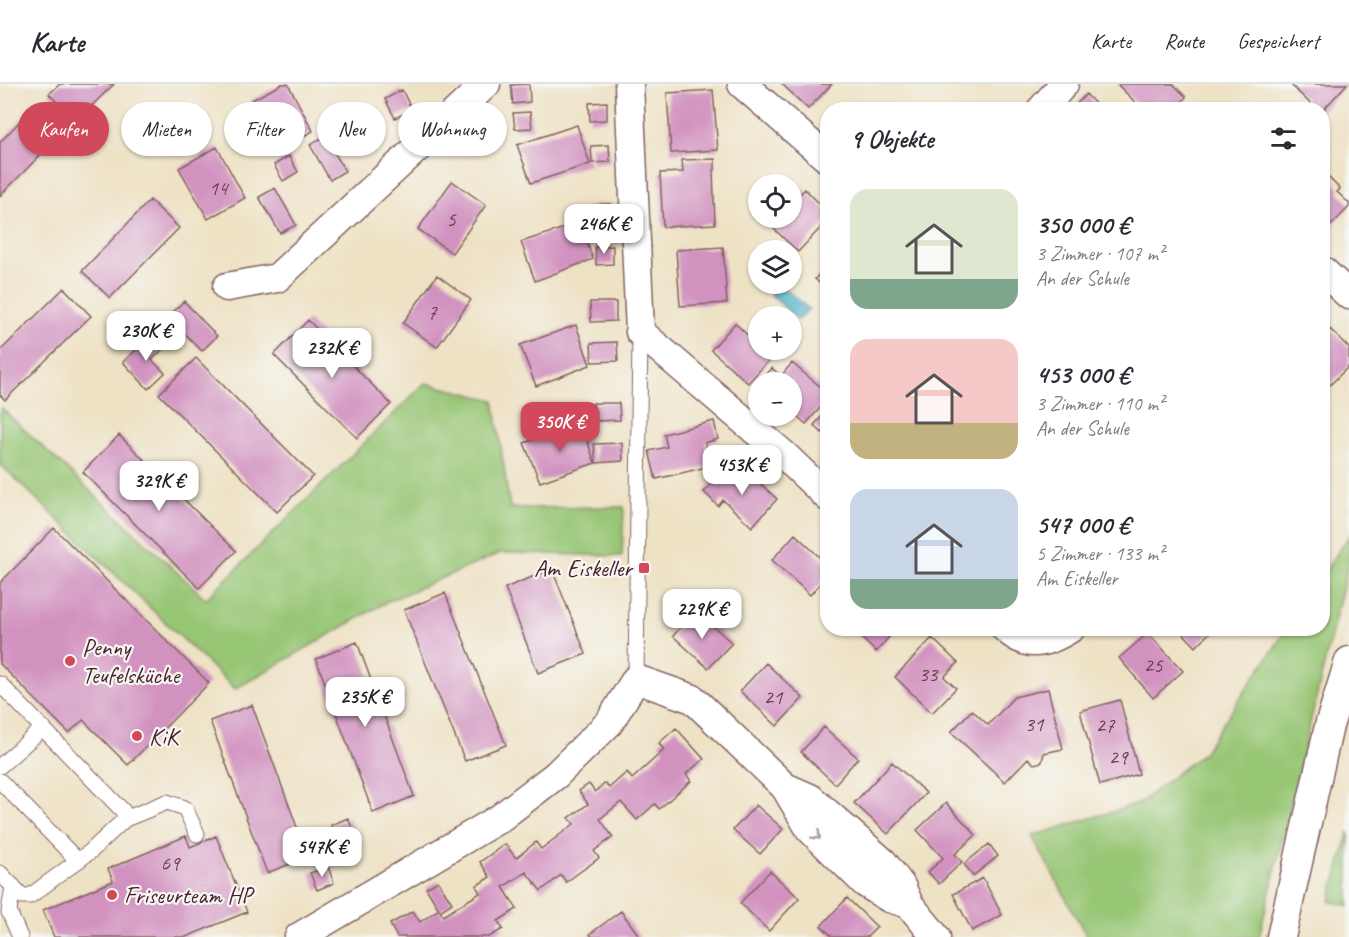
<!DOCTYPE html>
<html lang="de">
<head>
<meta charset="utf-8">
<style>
  body { margin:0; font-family:Caveat,sans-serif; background:#f7f7f7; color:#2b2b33; height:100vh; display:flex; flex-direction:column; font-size:22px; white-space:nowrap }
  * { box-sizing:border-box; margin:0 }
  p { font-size:20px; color:#7c7c81 }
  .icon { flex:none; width:33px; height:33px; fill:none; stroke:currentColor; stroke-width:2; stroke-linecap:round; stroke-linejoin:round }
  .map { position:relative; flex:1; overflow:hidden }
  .side { position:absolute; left:820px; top:18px; width:510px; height:534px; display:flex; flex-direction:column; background:#fff; border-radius:24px; box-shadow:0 2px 4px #0004 }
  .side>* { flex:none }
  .banner { position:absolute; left:18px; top:18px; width:570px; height:54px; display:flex; gap:12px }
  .buttons { position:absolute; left:748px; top:90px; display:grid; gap:12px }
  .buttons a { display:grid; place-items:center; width:54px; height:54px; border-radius:50%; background:#fff; box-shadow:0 2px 4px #0004; font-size:30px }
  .price { position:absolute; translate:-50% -51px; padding:0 14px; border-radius:12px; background:#fff; color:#222; font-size:20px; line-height:39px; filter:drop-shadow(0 2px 3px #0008) }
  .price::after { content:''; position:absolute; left:50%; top:36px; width:18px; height:14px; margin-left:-9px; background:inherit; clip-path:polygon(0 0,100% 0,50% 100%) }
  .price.current { background:#d1495b; color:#fff }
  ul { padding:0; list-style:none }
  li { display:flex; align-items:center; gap:18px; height:150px; padding:0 30px }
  li span { display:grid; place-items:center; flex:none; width:168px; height:120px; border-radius:18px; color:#555 }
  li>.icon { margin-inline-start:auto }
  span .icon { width:72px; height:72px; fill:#fffc; stroke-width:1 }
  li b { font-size:26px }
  h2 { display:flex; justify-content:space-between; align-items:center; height:72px; padding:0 30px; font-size:26px }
  .tag { padding:0 21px; border-radius:27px; background:#fff; box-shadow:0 2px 4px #0004; font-size:21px; line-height:54px }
  .tag.current { background:#d1495b; color:#fff }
  header { display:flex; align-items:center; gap:36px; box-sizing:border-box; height:84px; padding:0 30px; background:#fff; border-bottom:2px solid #e1e1e2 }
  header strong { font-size:28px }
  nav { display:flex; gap:33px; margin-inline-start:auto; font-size:21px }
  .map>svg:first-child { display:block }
  .green { fill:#97c675; stroke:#707250; stroke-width:1.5 }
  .water { fill:#43adc2; stroke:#466676; stroke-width:1.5 }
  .building { fill:#d192c0 }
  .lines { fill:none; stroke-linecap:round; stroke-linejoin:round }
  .lane-casing { stroke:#836361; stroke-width:17 }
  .street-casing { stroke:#836361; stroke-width:31 }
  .lane { stroke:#fff; stroke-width:15 }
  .street { stroke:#fff; stroke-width:28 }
  .oneway { stroke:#ae9aa0 }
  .poi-dot { fill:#d1495b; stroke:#f6f6f2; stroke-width:2 }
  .labels { text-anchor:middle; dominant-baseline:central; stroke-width:4.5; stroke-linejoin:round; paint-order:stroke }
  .number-label { font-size:21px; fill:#6c3c50 }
  .poi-label { font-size:24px; fill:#4a1f2b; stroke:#f6f6f2; text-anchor:start }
</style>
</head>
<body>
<header>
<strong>Karte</strong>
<nav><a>Karte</a><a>Route</a><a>Gespeichert</a></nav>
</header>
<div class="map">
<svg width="1349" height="853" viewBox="0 0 1349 853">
  <rect width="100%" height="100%" fill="#f6f6f2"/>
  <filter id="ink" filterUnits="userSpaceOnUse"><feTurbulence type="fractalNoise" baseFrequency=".0167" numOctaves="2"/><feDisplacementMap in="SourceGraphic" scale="12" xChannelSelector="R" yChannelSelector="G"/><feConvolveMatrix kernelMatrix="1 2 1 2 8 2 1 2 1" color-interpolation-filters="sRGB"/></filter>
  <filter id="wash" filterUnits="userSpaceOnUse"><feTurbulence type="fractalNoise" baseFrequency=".008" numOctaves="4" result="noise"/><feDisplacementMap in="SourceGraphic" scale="24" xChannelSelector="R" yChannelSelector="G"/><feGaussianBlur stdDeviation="1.35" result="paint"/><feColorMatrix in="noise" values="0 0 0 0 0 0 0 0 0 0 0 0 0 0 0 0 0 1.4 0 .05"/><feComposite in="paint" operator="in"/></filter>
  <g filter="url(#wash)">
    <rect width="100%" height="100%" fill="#eee2c5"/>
    <path class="green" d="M425 299 494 316 510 424 624 423 622 472 501 469 388 517 235 605 0 380V323L206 515Z
      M1349 452V477L1259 853H1087L1032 752 1138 720 1203 669 1287 545 1323 544V490Z
      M1349 748V822L1330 817Z"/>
    <path class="water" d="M780 200 809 225 798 236 770 210Z"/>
    <g id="blocks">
      <path class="building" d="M60 0H114L76 37 49 10Z
        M282 0H288L313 47 277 67 250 17Z
        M529 0 530 18 513 20 511 1Z
        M782 0H832L808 25Z
        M1117 0H1173L1186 13 1174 26H1143Z
        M1294 0H1347L1323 26H1317L1292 2Z
        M402 6 412 26 395 34 385 15Z
        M713 6 718 66 671 69 667 9Z
        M1086 10 1101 26H1071Z
        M607 18V36L590 37 589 19Z
        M530 28 532 44 515 45 513 29Z
        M25 32 53 58 0 112V58Z
        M577 41 590 80 531 99 517 61Z
        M325 52 345 87 330 96 310 61Z
        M609 61 610 78 592 79 591 62Z
        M217 63 245 114 208 135 179 84Z
        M289 72 298 88 283 97 274 81Z
        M715 75V86L713 87 715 140 663 143 660 89 683 88 682 76Z
        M1323 88 1340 105 1337 108 1349 119V123L1323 150Z
        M452 97 486 121 452 169 418 145Z
        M275 104 296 141 280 149 259 113Z
        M805 105 828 128V136L798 168 770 141 777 134H792V118Z
        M150 116 179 144 110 214 82 187Z
        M610 120 612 138 594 139V121Z
        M580 139 593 175 535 197 521 158Z
        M613 162V180L596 181 595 163Z
        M723 163 727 219 680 222 676 166Z
        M828 181V207L815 195Z
        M437 191 471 216 437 263 403 239Z
        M64 204 91 232 5 316 0 311V267Z
        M184 217 217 252 202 267 168 233Z
        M590 218H616V237L591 238Z
        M308 236 391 320 357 354 274 271Z
        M735 239 771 274 748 299 711 266Z
        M576 241 590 281 536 302 520 261Z
        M1330 245 1349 264V282L1323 308V252Z
        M153 250 165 263 152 276 165 289 148 305 123 278Z
        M617 258 618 277 592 278 591 259Z
        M196 274 313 392 277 428 159 310Z
        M792 279 828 309V315L806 340 792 328V298H759V310L753 305 772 284 781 292Z
        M593 319H619L620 336 594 337Z
        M828 326V342L822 349 814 341Z
        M714 337 718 355 705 359 711 382 656 395 649 367 667 363 664 350Z
        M581 339 595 379 540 398 524 359Z
        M119 351 236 467 199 504 83 388Z
        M622 359 623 377 596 379 594 360Z
        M725 385 740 397 748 388 777 415 752 443 723 416 718 422 704 408Z
        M54 444 209 599 128 681 83 636 69 649 0 580V499Z
        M795 450 828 481V491L810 511 772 476Z
        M552 485 586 570 538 589 505 504Z
        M445 509 506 661 465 677 404 526Z
        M696 527 732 559 708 584 673 552Z
        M851 544H897L876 568Z
        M1178 544H1214L1196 563Z
        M1148 549 1183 587 1153 614 1119 574Z
        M932 554 958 579 944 593 956 604 932 629 895 593Z
        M357 558 414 712 373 729 316 575Z
        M766 579 803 614 777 642 740 607Z
        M1048 605 1063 665 1044 669 1042 678 1034 680 1028 674 1005 698 951 648 972 626 988 641 1014 613Z
        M1120 616 1139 690 1100 701 1080 627Z
        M252 621 308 773 267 789 210 637Z
        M824 643 858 674 835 700 801 668Z
        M676 644 704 675 686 690 691 697 659 725 655 720 637 736 621 718 600 735 613 753 594 767 599 774 566 798 561 791 541 807 526 788 503 803 517 825 498 837 503 845 489 853H397L390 840 413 827 420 838 439 825 443 832 480 809 476 802 490 793 480 778 505 760 516 774 536 758 541 765 574 740 569 734 588 720 579 707 589 700 595 708 605 699 609 704 627 688 632 695 664 666 659 659Z
        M892 678 926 709 888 750 854 719Z
        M946 719 976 751 955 770 962 778 939 800 928 788 943 774 917 746Z
        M756 721 783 745 760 770 733 746Z
        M348 734 356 753 338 760 331 741Z
        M186 752 190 763 216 752 247 828 186 853H54L43 826 113 797 108 785Z
        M989 760 998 772 973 792 964 780Z
        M328 783 334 799 317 806 310 789Z
        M770 787 799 814 769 847 740 819Z
        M983 794 1002 831 972 847 953 810Z
        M438 797 452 819 440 827 426 804Z
        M847 814 877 843 867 853H833L821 842Z
        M621 827 640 853H592L590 850Z"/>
    </g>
  </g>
  <g filter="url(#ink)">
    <use href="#blocks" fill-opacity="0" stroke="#836361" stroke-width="1.5"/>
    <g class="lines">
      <defs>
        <path id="lane" d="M636 595 640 248
          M0 600 123 727 125 735 91 767 30 812H22L0 789
          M0 682 43 644
          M0 697 78 777
          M125 735 167 718 185 724 197 750
          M13 802 9 828 20 853"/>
        <path id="street" d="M629 0 640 248 784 371 828 413
          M742 0 828 75
          M1041 26 1064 0
          M1323 187 1349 211
          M227 203 277 194 486 0
          M1005 544C1028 566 1047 559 1071 544
          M785 703 810 714 883 778 901 802 909 820 936 853
          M299 853 500 734 556 691 609 639 636 595 693 615 785 703 810 745 865 799 889 814 909 820
          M1281 853 1329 642 1349 577"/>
      </defs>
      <use href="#lane" class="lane-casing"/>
      <use href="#street" class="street-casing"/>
      <use href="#lane" class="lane"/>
      <use href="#street" class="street"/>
    </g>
    <defs><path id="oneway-chevron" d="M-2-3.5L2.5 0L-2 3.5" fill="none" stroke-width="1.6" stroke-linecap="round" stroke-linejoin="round" transform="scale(1.5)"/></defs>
    <use class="oneway" href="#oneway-chevron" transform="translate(817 752) rotate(45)"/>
  </g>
  <g class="poi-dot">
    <rect x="638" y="478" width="12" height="12" rx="3"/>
    <circle cx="70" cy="577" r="6"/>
    <circle cx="137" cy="652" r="6"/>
    <circle cx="112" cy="811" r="6"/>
  </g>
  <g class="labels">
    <g class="number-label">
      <text x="218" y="104">14</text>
      <text x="451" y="135">5</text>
      <text x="432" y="228">7</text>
      <text x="1153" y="581">25</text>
      <text x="928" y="590">33</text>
      <text x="773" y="613">21</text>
      <text x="1034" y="640">31</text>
      <text x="1105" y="641">27</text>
      <text x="1118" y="673">29</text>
      <text x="170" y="779">69</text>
    </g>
    <g class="poi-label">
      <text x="632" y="484" text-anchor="end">Am Eiskeller</text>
      <text x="82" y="563">Penny<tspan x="82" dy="28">Teufelsküche</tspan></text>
      <text x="149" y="652">KiK</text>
      <text x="124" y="811">Friseurteam HP</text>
    </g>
  </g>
</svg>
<div class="buttons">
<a><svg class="icon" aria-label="locate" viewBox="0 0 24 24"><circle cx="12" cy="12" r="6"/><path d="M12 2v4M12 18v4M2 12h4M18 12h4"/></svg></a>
<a><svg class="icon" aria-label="layers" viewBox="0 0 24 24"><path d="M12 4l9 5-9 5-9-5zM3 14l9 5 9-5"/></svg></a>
<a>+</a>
<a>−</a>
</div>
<b class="price" style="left:604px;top:171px">246K €</b>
<b class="price" style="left:146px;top:278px">230K €</b>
<b class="price" style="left:332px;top:295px">232K €</b>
<b class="price current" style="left:560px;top:369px">350K €</b>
<b class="price" style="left:742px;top:412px">453K €</b>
<b class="price" style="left:159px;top:428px">329K €</b>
<b class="price" style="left:702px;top:556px">229K €</b>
<b class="price" style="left:365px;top:644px">235K €</b>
<b class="price" style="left:322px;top:794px">547K €</b>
<div class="banner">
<a class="tag current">Kaufen</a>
<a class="tag">Mieten</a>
<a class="tag">Filter</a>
<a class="tag">Neu</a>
<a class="tag">Wohnung</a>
</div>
<section class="side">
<h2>9 Objekte<svg class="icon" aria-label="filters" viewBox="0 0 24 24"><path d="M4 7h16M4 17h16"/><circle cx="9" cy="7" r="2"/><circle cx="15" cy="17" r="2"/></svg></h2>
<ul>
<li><span style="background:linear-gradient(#dfe7d0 75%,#7fa58c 0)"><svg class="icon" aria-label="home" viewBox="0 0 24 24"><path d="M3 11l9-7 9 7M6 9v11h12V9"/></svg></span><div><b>350 000 €</b><p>3 Zimmer · 107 m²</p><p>An der Schule</p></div></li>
<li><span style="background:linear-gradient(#f6c9c9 70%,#c2b280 0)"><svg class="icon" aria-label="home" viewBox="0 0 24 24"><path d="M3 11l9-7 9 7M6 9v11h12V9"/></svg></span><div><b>453 000 €</b><p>3 Zimmer · 110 m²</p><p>An der Schule</p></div></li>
<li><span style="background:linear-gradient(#c9d6e8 75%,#7fa58c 0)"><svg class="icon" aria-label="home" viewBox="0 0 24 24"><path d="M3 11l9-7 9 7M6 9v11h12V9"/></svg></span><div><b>547 000 €</b><p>5 Zimmer · 133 m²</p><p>Am Eiskeller</p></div></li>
</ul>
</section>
</div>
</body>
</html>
